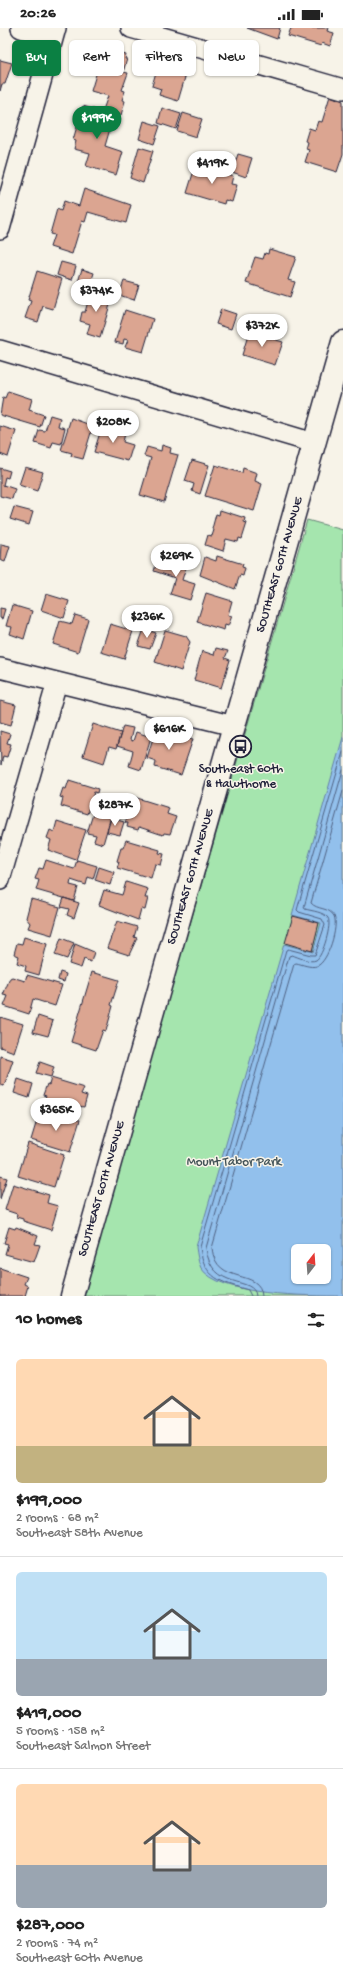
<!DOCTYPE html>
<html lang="en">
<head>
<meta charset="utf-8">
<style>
  body { margin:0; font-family:"Gochi Hand",sans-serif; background:#f6f6f6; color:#222; height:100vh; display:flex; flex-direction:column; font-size:15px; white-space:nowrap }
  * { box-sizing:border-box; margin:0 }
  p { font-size:13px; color:#767676 }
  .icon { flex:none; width:22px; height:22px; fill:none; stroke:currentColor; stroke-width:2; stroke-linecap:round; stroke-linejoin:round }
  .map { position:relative; height:1268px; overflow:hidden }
  .details { display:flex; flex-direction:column; background:#fff; flex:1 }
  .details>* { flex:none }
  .banner { position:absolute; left:12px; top:12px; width:319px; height:36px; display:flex; gap:8px }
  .needle { width:26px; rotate:17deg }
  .fabs { position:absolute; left:291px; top:1216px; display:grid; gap:8px }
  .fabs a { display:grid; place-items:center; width:40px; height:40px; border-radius:6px; background:#fff; box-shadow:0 1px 3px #0004; font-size:20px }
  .price { position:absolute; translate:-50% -34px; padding:0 9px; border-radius:14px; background:#fff; color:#222; font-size:13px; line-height:26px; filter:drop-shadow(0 1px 2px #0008) }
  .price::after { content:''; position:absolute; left:50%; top:24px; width:12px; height:9px; margin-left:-6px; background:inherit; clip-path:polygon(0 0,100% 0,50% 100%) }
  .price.selected { background:#0b8043; color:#fff }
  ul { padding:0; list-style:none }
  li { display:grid; align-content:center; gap:8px; height:212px; padding:0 16px }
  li+li { border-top:1px solid #e0e0e0 }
  li span { display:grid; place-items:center; height:124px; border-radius:6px; color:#555 }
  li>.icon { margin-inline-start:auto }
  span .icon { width:72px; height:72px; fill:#fffc; stroke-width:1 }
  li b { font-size:17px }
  h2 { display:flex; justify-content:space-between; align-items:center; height:48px; padding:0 16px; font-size:17px }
  .tag { padding:0 14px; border-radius:6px; background:#fff; box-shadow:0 1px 3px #0004; font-size:14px; line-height:36px }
  .tag.selected { background:#0b8043; color:#fff }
  .status { display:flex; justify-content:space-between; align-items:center; height:28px; padding:0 20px; background:#fff; direction:ltr }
  .status svg { height:11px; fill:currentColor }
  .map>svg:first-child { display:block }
  .green { fill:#a5e5ae; stroke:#648474; fill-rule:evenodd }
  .water { fill:#92c0ec; stroke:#6581a5; fill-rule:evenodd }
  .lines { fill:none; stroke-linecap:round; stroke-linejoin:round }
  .shore { stroke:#4f6182; stroke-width:1 }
  .building { fill:#dba591; stroke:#22223b }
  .street-casing { stroke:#22223b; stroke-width:22 }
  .secondary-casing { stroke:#22223b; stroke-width:25 }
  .street { stroke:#f7f3e8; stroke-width:19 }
  .secondary { stroke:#f7f3e8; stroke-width:22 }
  .labels { text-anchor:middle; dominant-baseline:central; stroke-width:3; stroke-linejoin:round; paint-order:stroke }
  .street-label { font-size:13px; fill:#22223b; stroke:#f7f3e8 }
  .poi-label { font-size:13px; fill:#22223b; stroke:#f7f3e8 }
  .park-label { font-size:13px; fill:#435358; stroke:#f7f3e8 }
</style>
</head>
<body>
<div class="status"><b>20:26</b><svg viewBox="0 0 49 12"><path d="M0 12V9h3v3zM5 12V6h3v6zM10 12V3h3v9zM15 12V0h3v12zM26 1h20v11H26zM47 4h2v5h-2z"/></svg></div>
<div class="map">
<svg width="343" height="1268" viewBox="0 0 343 1268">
  <rect width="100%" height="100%" fill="#f7f3e8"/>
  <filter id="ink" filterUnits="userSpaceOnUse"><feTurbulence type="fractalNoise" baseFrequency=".025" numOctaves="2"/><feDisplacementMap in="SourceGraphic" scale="8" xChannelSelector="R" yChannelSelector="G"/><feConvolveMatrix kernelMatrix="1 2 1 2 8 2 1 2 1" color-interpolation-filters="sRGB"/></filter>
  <g filter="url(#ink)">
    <path class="green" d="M307 492 343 502V1268H82ZM298 1223H324V1249H298Z"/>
    <path class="water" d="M343 709V1268C308 1268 219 1268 201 1240 198 1234 197 1226 196 1219L284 916 313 924 321 895 292 887ZM298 1223H324V1249H298Z"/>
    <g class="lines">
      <path class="shore" d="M251 1268 248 1262C221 1254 204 1251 200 1219L286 922 288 921 311 927H315L325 897 322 891 299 884 297 882 343 724
        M256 1268C255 1247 211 1264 206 1220L289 928 292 927C298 929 310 935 316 932 323 928 332 896 328 890 324 884 312 883 305 881L304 879 343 742
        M262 1268C261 1239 216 1259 212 1220L294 936 296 935C302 936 310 940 317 938 328 934 339 898 334 888 329 879 317 882 311 875L343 763"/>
    </g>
    <path class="building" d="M247 0H280L277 11Z
      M291 0H328L327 3 334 5 330 18 322 15 321 18 288 8Z
      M103 23 111 26 112 23 126 27 125 31H127L123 44 128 45 122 62 125 63 122 72 125 73 121 87 103 82 108 68 91 63Z
      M0 32 12 35 5 56H2L0 63Z
      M158 37 186 46 178 73 159 67 161 61 152 58Z
      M330 68 343 73V126L337 144 305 134 309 122 306 121 308 114 305 113 309 100 315 102 318 93 322 94Z
      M83 78 114 87 105 118 123 124 116 147 86 138 90 125 74 121 76 113 73 112Z
      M162 80 181 86 176 101 158 95Z
      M183 85 202 91 196 109 177 103Z
      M144 93 160 98 154 116 139 111Z
      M139 119 153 123 143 155 130 150Z
      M238 126 252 130 246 149 232 144Z
      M196 136 233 148 231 156 237 157 232 174 225 172 224 176 187 165Z
      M84 161 131 177 126 195 88 184 85 194 82 193 72 226 50 219 54 207 50 206 57 181 61 183 64 173 79 178Z
      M269 221 296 229 288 252 295 254 290 269 246 255 255 229 263 231 265 225 268 226Z
      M61 234 76 238 72 252 57 247Z
      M82 241 94 245 89 260 77 257Z
      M37 243 62 251 53 281 43 278 38 294 25 290 31 273 28 272Z
      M124 253 139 257 134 272 119 267Z
      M91 263 112 270 100 310 87 306 90 296 80 293 82 284H85Z
      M221 281 236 286 231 301 216 296Z
      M125 282 153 291 143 324 125 319 128 312 124 311 123 316 115 314Z
      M249 304 283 314 275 337 242 327Z
      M8 363 32 371 29 382 44 387 40 399 0 387 3 369 5 370Z
      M50 387 60 390 58 398 65 400 61 416 53 414 51 420 35 415 39 402 45 403Z
      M71 390 93 398 83 431 71 428 72 425 61 422Z
      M0 398 16 403 8 429 0 426Z
      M102 398 116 402 117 398 126 401 123 414 133 417 128 433 94 424Z
      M162 417 171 420 170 425 178 427 164 474 140 467 151 430 144 428 147 419 161 423Z
      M192 432 209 437 200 466 192 463 194 456 185 453Z
      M215 437 242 445 243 440 257 445 255 453 262 456 254 483 205 468Z
      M25 439 43 444 37 463 19 457Z
      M0 440 10 443 8 450 5 449 3 457 15 461 12 471 0 468Z
      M14 479 33 484 29 497 10 491Z
      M220 482 245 490 244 494 247 495 242 511 239 510 238 514 226 511 223 523 205 517 208 507 212 508 214 502 212 501 216 486 219 487Z
      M1 516 10 518 5 534 0 532Z
      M217 528 243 536 242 539 245 540 243 548 240 547 235 561 200 547 205 529 216 533Z
      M158 530 186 539 182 552 195 556 190 572 170 566 175 550 154 543Z
      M206 565 232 573 228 587 232 588 228 598 225 597 224 602 197 594Z
      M46 566 69 573 64 590 41 582Z
      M12 577 32 583 24 611 10 606 12 599 6 598Z
      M0 580 5 581 2 591 0 590Z
      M75 587 88 591 78 624 53 616 60 593 72 596Z
      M110 596 133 603 124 631 101 624Z
      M144 601 156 605 150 621 138 618Z
      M165 602 186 608 190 614 181 643 155 634Z
      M216 620 228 623 225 630 230 632 221 660 194 652 202 623 214 627Z
      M0 673 16 677 11 697 0 694Z
      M93 696 121 705 116 721 109 719 104 735 83 728Z
      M123 698 133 700 130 712 133 713 136 704 151 709 141 742 129 738 133 723 117 718Z
      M156 700 171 704 169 708 180 711 181 708 193 711 181 747 155 739 156 733 147 730Z
      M0 703 10 706 7 715 11 716 7 729 3 728 1 737Z
      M69 752 98 761 97 765 94 764 87 786 61 778 63 770 60 769 63 760 66 761Z
      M134 769 169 780 167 786 176 789 170 806 164 805 163 807 139 799 138 802 127 799 128 795H125Z
      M98 770 115 775 103 816 94 813 96 807 87 805Z
      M111 790 124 794 120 807 107 804Z
      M57 793 86 802 76 832 48 822 51 812 47 810 50 802 54 804Z
      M126 812 160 822 159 825 164 826 161 837 155 836 151 850 117 840 119 834 117 833 121 820H123Z
      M46 832 74 841 77 832 97 838 93 851 88 849 86 857 71 852 70 857 78 859 74 873 36 862 39 852 35 851 39 840 43 841Z
      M99 839 114 844 110 857 95 852Z
      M126 854 148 861 145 870H148L145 882 141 881 138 892 99 877 104 862 122 867Z
      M64 870 79 875 74 890 67 887 69 881 61 879Z
      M31 871 60 879 52 907 28 900 30 895 26 890Z
      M293 888 319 895 312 923 285 915Z
      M117 893 137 899 134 909 137 910 129 927 107 920Z
      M24 909 47 916 39 947 25 943 26 938 17 935 19 928 14 926 17 915 22 916Z
      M61 910 74 915 67 931 55 927Z
      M75 916 94 924 91 934 84 931 81 940 69 936Z
      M60 944 66 946 64 954 58 952Z
      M92 944 119 952 111 977 113 978 106 1003 103 1002 96 1022 71 1014Z
      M27 947 62 957 55 978 33 971 29 986 4 978 8 968 3 967 10 950 12 949 25 953Z
      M38 988 53 993 48 1008 33 1004Z
      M0 989 23 996 14 1024 0 1019Z
      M0 1028 13 1032 4 1058 0 1057Z
      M40 1034 54 1039 51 1049 36 1045Z
      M51 1050 84 1060 81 1066 87 1068 84 1079 78 1078 76 1084 43 1074 46 1068 43 1067 47 1056 49 1057Z
      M18 1051 33 1056 29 1070 14 1065Z
      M56 1085 80 1092 70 1124 31 1112 38 1089 53 1094Z
      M28 1115 64 1127 54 1159 18 1148Z
      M0 1148 7 1150 0 1171Z
      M13 1156 49 1167 47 1175 58 1178 51 1202 23 1193V1191L16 1189 17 1186 5 1182Z
      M9 1199 15 1201 16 1199 38 1208 35 1216 40 1217 34 1234 5 1226 8 1216 4 1215Z
      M0 1240 27 1249 24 1256 28 1258 25 1268H0Z"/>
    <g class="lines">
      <defs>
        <path id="street" d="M21 0 53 10
          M131 0 343 61
          M0 201 56 0
          M0 322 314 415
          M0 640 234 698
          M0 852 57 654"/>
        <path id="secondary" d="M72 1268 343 314"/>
      </defs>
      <use href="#street" class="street-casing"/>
      <use href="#secondary" class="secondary-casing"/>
      <use href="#street" class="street"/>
      <use href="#secondary" class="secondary"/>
    </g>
  </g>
  <defs>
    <symbol id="bus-ring" viewBox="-11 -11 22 22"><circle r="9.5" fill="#f7f3e8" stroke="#22223b" stroke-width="1.5"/><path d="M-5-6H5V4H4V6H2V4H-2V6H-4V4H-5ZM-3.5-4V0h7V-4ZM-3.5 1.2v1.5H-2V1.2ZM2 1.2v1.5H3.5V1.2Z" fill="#22223b"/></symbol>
  </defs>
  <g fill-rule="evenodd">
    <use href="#bus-ring" x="228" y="706" width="25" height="25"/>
  </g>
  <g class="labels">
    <g class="street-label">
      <text transform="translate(280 537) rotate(-74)">SOUTHEAST 60TH AVENUE</text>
      <text transform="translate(191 849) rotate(-74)">SOUTHEAST 60TH AVENUE</text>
      <text transform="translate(102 1161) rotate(-74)">SOUTHEAST 60TH AVENUE</text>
    </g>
    <g class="poi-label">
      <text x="241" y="741">Southeast 60th<tspan x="241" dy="15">&amp; Hawthorne</tspan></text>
    </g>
    <g class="park-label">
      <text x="234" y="1134">Mount Tabor Park</text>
    </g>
  </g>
</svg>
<div class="fabs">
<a><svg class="needle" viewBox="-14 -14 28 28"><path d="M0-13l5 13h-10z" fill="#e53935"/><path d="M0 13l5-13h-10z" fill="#767676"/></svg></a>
</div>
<b class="price selected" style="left:97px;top:112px">$199K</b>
<b class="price" style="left:212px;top:157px">$419K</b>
<b class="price" style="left:96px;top:285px">$374K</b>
<b class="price" style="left:262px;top:320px">$372K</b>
<b class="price" style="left:113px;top:416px">$208K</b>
<b class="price" style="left:176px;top:550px">$269K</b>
<b class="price" style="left:147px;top:611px">$236K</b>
<b class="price" style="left:169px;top:723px">$616K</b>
<b class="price" style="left:115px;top:799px">$287K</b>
<b class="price" style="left:56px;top:1104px">$365K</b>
<div class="banner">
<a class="tag selected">Buy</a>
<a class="tag">Rent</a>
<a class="tag">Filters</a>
<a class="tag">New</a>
</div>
</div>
<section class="details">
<h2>10 homes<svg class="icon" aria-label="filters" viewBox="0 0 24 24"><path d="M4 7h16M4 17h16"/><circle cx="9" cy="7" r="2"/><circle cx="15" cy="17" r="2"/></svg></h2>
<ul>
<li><span style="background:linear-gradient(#ffd9b3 70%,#c2b280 0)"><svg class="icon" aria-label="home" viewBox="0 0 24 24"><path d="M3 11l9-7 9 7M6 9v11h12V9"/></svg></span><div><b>$199,000</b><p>2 rooms · 68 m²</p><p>Southeast 58th Avenue</p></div></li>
<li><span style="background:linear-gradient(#bfe0f5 70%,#9aa5b1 0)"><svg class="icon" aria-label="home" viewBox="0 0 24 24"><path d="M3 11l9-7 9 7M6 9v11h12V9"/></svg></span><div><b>$419,000</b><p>5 rooms · 158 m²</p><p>Southeast Salmon Street</p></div></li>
<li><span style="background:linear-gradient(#ffd9b3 65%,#9aa5b1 0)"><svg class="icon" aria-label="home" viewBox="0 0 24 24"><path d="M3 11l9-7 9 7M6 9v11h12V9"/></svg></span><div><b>$287,000</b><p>2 rooms · 74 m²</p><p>Southeast 60th Avenue</p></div></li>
</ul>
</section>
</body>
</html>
